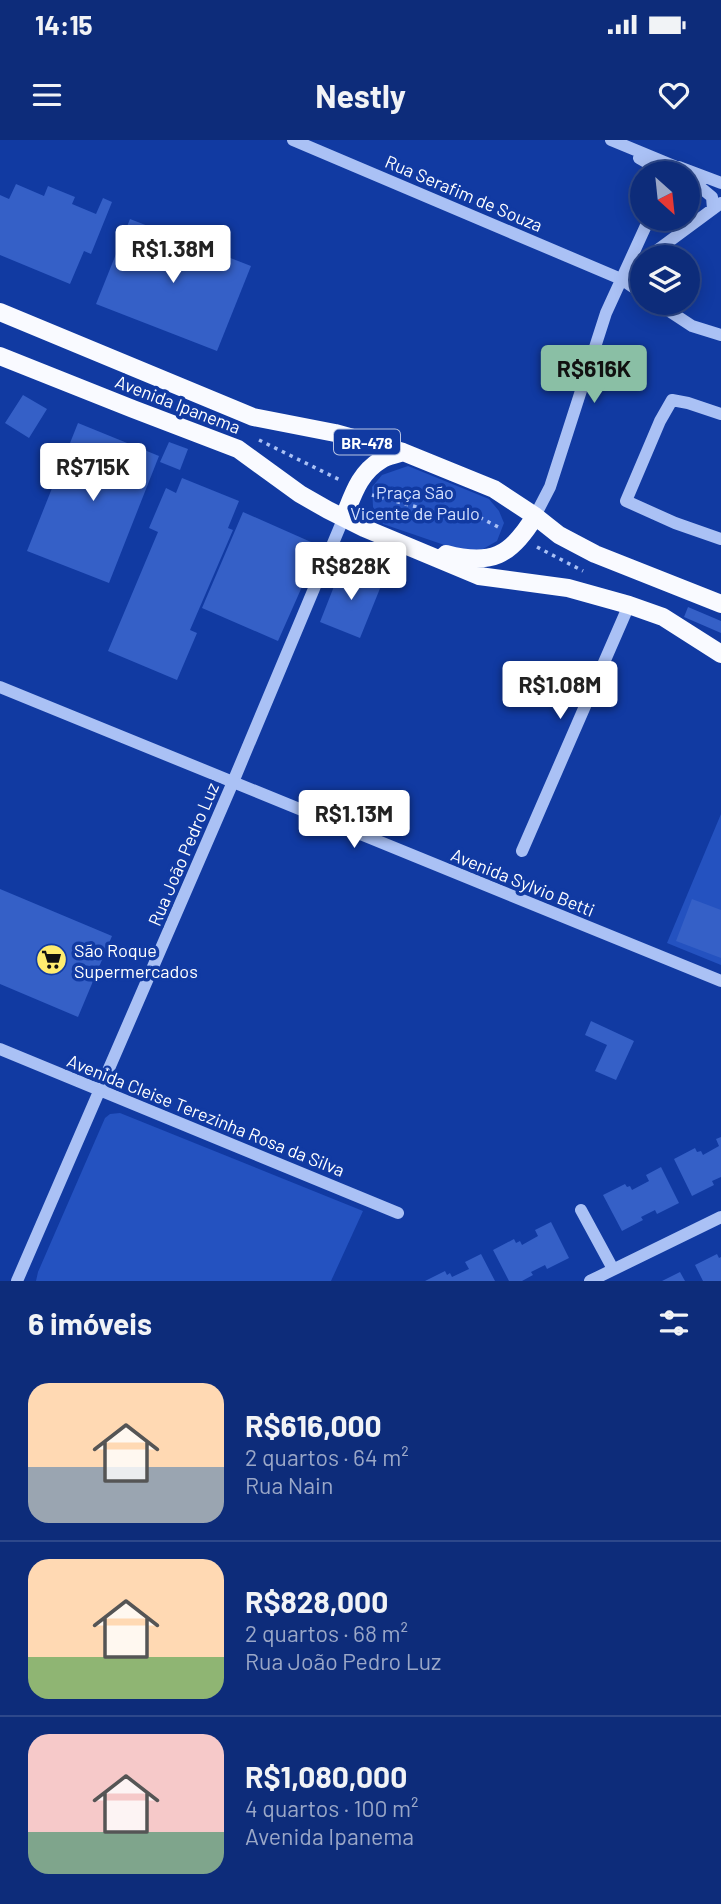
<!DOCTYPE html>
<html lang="pt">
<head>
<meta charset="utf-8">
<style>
  body { margin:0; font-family:Barlow,sans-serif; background:#1b3881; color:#f1f3f6; height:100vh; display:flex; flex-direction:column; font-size:26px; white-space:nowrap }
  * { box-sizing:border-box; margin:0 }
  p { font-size:23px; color:#9aa7c7 }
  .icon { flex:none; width:38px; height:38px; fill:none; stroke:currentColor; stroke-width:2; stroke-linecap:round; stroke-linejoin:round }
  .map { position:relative; height:1141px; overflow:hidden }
  .details { display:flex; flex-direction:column; background:#0d2c7a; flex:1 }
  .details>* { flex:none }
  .needle { width:46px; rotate:153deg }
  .fabs { position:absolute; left:630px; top:21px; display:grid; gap:14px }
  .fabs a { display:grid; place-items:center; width:70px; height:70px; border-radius:50%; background:#0d2c7a; box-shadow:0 4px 18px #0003,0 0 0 2px #2d488b; font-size:35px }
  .price { position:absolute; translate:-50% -60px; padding:0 16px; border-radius:7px; background:#fff; color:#222; font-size:23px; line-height:46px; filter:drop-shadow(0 2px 4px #0008) }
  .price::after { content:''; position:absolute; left:50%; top:42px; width:21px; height:16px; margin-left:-10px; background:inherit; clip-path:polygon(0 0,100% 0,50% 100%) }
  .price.active { background:#8abfa5; color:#111 }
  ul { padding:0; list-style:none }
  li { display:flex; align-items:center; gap:21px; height:175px; padding:0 28px }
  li+li { border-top:2px solid #2d488b }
  li span { display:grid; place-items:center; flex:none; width:196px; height:140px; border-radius:21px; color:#555 }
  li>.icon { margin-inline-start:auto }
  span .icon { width:84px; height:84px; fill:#fffc; stroke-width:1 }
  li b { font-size:30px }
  h2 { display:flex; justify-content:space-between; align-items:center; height:84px; padding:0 28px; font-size:30px }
  .status { display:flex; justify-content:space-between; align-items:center; height:49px; padding:0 35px; background:#0d2c7a; direction:ltr }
  .status svg { height:19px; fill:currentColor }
  header { display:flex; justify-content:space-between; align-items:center; height:91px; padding:0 28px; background:#0d2c7a; font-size:32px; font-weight:700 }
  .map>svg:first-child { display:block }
  .green { fill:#2452c0 }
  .building { fill:#3560c7 }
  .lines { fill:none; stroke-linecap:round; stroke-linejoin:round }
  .path { stroke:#aac1f5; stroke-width:3.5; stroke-dasharray:3.5 5; stroke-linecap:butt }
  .minor { stroke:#aac1f5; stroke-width:12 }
  .major { stroke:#f9faff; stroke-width:18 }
  .labels { text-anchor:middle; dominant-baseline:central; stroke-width:7; stroke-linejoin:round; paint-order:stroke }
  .shield { fill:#113aa2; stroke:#b8c4e3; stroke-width:2 }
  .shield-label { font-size:16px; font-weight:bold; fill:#fff }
  .street-label { font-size:18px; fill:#fff; stroke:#113aa2 }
  .park-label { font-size:18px; fill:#d4e0fe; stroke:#113aa2 }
  .poi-label { font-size:18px; fill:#fff; stroke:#113aa2; text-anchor:start }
</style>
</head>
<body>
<div class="status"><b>14:15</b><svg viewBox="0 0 49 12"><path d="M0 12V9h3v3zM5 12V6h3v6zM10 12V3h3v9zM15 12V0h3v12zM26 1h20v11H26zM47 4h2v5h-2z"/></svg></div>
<header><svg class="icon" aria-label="menu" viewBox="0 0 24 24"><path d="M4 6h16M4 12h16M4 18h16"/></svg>Nestly<svg class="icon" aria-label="heart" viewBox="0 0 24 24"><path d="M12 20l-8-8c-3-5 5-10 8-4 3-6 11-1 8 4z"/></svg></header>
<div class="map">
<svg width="721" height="1141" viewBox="0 0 721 1141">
  <rect width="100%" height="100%" fill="#113aa2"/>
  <path class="green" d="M408 326 489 359 499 371 504 383 497 401 483 409 462 411 383 384 373 367 372 347 382 335Z
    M721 674V825L667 803Z
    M120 973 363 1071 331 1141H36L38 1132 105 978 110 974Z"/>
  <path class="building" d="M16 44 44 56 48 46 75 57 72 64 96 74 103 58 112 62 91 114 84 111 70 144 0 115V55L9 59Z
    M130 79 251 126 217 211 96 164Z
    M23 255 47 269 29 298 5 283Z
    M78 283 159 316 109 443 27 411Z
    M169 302 188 309 180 330 160 322Z
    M182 338 239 361 228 388 233 390 190 490 197 493 177 540 108 511 158 392 149 388 166 348 176 353Z
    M243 372 320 406 278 501 202 468Z
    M342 426 383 441 360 498 320 482Z
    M688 467 721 481V493L684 477Z
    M0 749 112 796 78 877 0 844Z
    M692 759 721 770V818L676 801Z
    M591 881 634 901 616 940 595 931 607 905 585 895Z
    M721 997V1037L712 1041 714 1045 692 1056 674 1019 695 1008 697 1012 701 1011 703 1015 719 1006 716 999Z
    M661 1027 679 1063 657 1074 655 1070 641 1077 643 1080 622 1091 603 1055 625 1044 627 1047 630 1046 632 1050 649 1041 646 1035Z
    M551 1082 569 1118 547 1129 545 1125 531 1132 533 1135 522 1141H509L493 1110 514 1099 516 1103 520 1101 522 1105 538 1096 535 1090Z
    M481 1114 495 1141H425L445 1131 447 1135 450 1133 452 1137 469 1129 465 1122Z
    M717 1114 719 1118 721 1117V1141H703L695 1125Z
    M680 1132 685 1141H662Z"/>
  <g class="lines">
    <path class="path" d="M259 300 340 340
      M372 355 443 374 479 377 502 389
      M537 407 583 431"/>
    <path class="minor" d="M293 0 621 139 642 153
      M611 0 674 26 683 33
      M639 18 653 26 659 33
      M679 27 721 43
      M688 37 712 57 713 69
      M648 117 721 63
      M657 163 692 186 721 195
      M721 274 688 263 672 260 660 281 626 361 675 383 721 399
      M535 376 550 347 606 173 649 79
      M0 547 721 841
      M522 711 629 465
      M0 909 398 1073
      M581 1070 613 1129
      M17 1141 233 642 344 377
      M590 1141 721 1077"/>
    <path class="major" d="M0 172 253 277 335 293 403 312 494 349 535 376 559 395 595 414 721 464
      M0 216 133 269 238 309 300 354 328 370 364 388 479 436 568 448 629 465 663 477 721 514
      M344 377C353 355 359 333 381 320 387 316 396 315 403 312
      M446 414C491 426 511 416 535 376"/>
  </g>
  <defs>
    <symbol id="supermarket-disc" viewBox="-11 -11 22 22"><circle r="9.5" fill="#ffec6f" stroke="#113aa2"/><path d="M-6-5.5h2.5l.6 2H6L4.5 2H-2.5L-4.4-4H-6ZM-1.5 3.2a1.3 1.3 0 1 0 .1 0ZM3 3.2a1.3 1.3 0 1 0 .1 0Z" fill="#111"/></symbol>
  </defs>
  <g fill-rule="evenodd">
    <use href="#supermarket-disc" x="34" y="802" width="35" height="35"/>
  </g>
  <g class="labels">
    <rect class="shield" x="334" y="289.5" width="66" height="25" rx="5"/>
    <g class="shield-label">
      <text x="367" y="302">BR-478</text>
    </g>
    <g class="street-label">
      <text transform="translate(464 53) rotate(23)">Rua Serafim de Souza</text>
      <text transform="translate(178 264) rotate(21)">Avenida Ipanema</text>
      <text transform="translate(183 714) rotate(-67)">Rua João Pedro Luz</text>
      <text transform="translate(523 742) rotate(22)">Avenida Sylvio Betti</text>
      <text transform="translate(206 975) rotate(22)">Avenida Cleise Terezinha Rosa da Silva</text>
    </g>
    <g class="park-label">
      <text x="415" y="352">Praça São<tspan x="415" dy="21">Vicente de Paulo</tspan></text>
    </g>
    <g class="poi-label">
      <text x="74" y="810">São Roque<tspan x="74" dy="21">Supermercados</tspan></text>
    </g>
  </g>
</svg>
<div class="fabs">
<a><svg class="needle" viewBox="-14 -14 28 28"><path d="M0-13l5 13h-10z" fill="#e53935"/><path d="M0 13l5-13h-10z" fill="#9aa7c7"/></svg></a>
<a><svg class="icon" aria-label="layers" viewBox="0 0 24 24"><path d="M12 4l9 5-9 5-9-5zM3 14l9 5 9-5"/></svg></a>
</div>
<b class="price" style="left:173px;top:145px">R$1.38M</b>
<b class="price active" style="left:594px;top:265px">R$616K</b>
<b class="price" style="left:93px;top:363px">R$715K</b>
<b class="price" style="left:351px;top:462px">R$828K</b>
<b class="price" style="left:560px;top:581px">R$1.08M</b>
<b class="price" style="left:354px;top:710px">R$1.13M</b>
</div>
<section class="details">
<h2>6 imóveis<svg class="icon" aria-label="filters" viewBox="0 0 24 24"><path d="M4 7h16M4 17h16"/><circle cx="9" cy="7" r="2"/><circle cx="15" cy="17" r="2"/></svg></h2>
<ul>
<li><span style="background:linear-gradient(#ffd9b3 60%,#9aa5b1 0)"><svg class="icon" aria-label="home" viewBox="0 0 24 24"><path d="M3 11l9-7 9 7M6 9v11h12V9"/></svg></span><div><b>R$616,000</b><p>2 quartos · 64 m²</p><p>Rua Nain</p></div></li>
<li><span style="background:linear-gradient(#ffd9b3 70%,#8fb573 0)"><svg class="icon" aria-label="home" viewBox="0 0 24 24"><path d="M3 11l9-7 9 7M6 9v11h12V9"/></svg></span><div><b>R$828,000</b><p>2 quartos · 68 m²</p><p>Rua João Pedro Luz</p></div></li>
<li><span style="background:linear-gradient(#f6c9c9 70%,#7fa58c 0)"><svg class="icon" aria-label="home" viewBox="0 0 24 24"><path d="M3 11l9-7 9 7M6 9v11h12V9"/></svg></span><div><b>R$1,080,000</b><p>4 quartos · 100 m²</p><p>Avenida Ipanema</p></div></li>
</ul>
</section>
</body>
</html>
